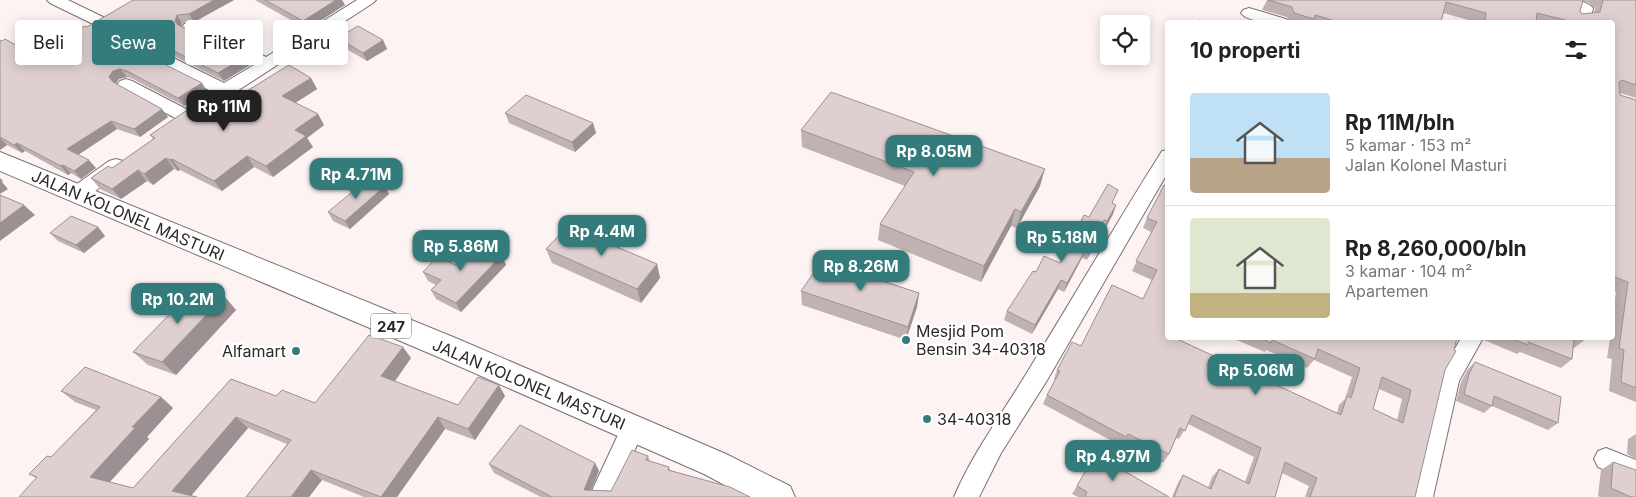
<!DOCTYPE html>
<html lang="id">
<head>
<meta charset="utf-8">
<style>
  body { margin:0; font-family:Inter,sans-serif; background:#f2f2f2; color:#222; height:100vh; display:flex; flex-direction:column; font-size:19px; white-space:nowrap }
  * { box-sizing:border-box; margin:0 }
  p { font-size:16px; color:#767676 }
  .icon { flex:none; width:28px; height:28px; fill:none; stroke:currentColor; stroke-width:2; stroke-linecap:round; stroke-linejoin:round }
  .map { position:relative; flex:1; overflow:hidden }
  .details { position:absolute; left:1165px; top:20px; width:450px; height:320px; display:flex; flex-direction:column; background:#fff; border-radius:5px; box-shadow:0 2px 12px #0003 }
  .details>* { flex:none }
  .top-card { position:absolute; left:15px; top:20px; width:475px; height:45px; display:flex; gap:10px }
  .buttons { position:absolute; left:1100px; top:15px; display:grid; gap:10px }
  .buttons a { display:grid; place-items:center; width:50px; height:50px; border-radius:5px; background:#fff; box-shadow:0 2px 12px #0003; font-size:25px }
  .price { position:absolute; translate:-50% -42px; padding:0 11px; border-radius:10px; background:#347c7b; color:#fff; font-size:16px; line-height:32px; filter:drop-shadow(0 1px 2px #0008) }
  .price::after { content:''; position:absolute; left:50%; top:30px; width:15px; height:11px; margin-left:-8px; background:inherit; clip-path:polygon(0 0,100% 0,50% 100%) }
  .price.on { background:#222; color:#fff }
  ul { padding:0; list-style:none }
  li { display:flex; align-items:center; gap:15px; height:125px; padding:0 25px }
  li+li { border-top:1px solid #e0e0e0 }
  li span { display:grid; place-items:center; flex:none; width:140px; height:100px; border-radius:5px; color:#555 }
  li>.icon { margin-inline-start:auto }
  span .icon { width:60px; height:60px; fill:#fffc; stroke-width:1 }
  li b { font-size:21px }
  h2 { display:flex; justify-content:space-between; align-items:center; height:60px; padding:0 25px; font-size:21px }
  .chip { padding:0 18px; border-radius:5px; background:#fff; box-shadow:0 2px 12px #0003; font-size:18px; line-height:45px }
  .chip.on { background:#347c7b; color:#fff }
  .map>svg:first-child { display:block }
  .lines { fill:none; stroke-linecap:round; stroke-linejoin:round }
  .minor-casing { stroke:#7e6f70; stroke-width:2 }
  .major-casing { stroke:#7e6f70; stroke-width:2 }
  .minor { fill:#fff; fill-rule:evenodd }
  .major { fill:#fff; fill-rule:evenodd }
  .wall { fill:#c0b2b3; fill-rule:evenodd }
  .shaded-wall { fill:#9c9192 }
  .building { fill:#dfcfd0; stroke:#9c9192; fill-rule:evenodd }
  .poi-dot { fill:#347c7b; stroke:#fff; stroke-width:2 }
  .labels { text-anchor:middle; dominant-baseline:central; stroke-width:4.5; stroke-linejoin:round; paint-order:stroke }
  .shield { fill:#fff; stroke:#6d6868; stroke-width:1 }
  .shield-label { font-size:15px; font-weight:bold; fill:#2e2828 }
  .street-label { font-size:16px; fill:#2e2828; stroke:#fff }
  .poi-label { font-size:16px; fill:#2e2828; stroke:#fff; text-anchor:start }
</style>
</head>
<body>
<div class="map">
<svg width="1636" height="497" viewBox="0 0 1636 497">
  <rect width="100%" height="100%" fill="#fdf3f3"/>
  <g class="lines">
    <defs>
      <path id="minor" d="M47 0H68L107 19 109 22 107 25H95L50 3Z
        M357 0H376L373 3 231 95 200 114 194 116 191 120 185 122 179 120 120 89 117 85 120 81 126 79 132 81 186 109 211 91 115 43 113 39 115 35 121 34 127 35 224 83 254 65 184 32 182 28 184 24H196L266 57Z
        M1563 0C1575 0 1585 0 1593 8L1590 22H1574L1577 10Z
        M1249 8 1286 19 1288 22C1277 23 1248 23 1241 13L1243 10Z
        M1168 150V172L1046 382 1001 453 979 497H954C974 450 1005 410 1031 366 1075 295 1117 222 1162 151Z
        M116 159 123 161 125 166 123 171 84 199 77 201 70 199 67 194 70 189 109 161Z
        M1461 338H1483L1459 381 1433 497H1409L1437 380Z
        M632 419 640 422 644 429 614 497H589L624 422Z
        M1606 448 1636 460V483L1598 467 1594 459 1598 451Z"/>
      <path id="major" d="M0 152 458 339 726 454 790 486 795 497H747L704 474 438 357 0 171Z"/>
    </defs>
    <use href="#minor" class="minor-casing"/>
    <use href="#major" class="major-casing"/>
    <use href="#minor" class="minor"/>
    <use href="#major" class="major"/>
  </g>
  <path class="wall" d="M133 0H234L194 22 182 23 181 27 250 65 224 81 128 33H115L111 38 207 91 184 106 133 79 127 77 119 79 116 84 168 117 140 137 117 129 78 155 96 168 81 179 71 173 68 175 25 151 22 153 7 145 0 150V40L32 54 56 43 87 27Z
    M255 0H342L345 5 307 29Z
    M1267 0H1636V98L1620 93V95L1636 100V402L1609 391 1612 359 1607 358 1610 338H1612V321L1616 292 1612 290V22H1475L1443 13 1441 22H1289L1287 17 1262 10ZM1583 1 1588 2 1595 8 1594 13 1582 14 1580 11Z
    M338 38 383 40 387 49 367 61 343 47Z
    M311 78 317 89 295 103 318 114 324 125 307 138 313 147 273 177 254 167 222 191 180 170 178 171 174 169 153 185 147 181 121 199 100 189 91 178 112 168 153 139 150 135 229 102Z
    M505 113 593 123 596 133 575 152 509 123Z
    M801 130 1040 186 1017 228 1011 226 981 282 878 240 880 224 905 186 802 147Z
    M385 186 389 194 350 229 333 221 328 212Z
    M1168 186 1175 338 1337 413 1339 405 1345 399 1352 377 1314 360 1307 368 1266 350 1265 352 1232 338H1457L1445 370 1415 497H1305L1309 486 1282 473 1275 497H1172L1178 483 1183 475 1208 488 1212 477 1219 469 1245 482 1254 457 1188 424 1179 439 1176 438 1169 454 1163 463 1123 442 1121 446 1043 404 1047 395 1055 380 1054 379 1057 370 1081 346 1143 299 1152 280 1132 271 1151 232 1143 228 1147 218ZM1379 389 1402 399 1397 420 1373 409Z
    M1113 204 1116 205 1113 214 1104 231 1101 229 1087 260 1082 258 1064 292 1058 289 1032 334 1004 320 1007 311 1036 272 1060 263 1089 217Z
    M98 227 105 236 84 253 58 241 50 233Z
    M546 249 657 264 660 278 641 303 552 263Z
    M502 255 506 265 461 312 436 299 431 290 436 285 428 281 423 272Z
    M852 271 919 293 917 307 906 340 802 305 801 291Z
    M224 296 236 310 176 375 148 365 133 352Z
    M1484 338H1586V339L1574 348 1573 347 1572 359 1561 368 1520 352 1517 354 1484 340Z
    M411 358 395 381 458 405 505 396 475 440 445 429 397 497H364L322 480 309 497H246L287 444 248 428 191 496 36 478 29 474 51 457 96 410 75 402 61 391 161 397 173 408 147 437 149 439 110 482 133 488 231 379 276 396 315 403Z
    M1475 362 1558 423 1548 430 1492 406 1484 413 1456 401 1461 382 1468 369Z
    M1636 434V459L1627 454 1628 439Z
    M648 456 650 461 669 467 670 470 750 497H541L494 473 489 464 595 463 599 471 591 490 611 491Z
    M1613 462 1636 497H1600L1598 496 1601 470Z
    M1077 486 1169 497H1078L1072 494Z"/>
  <path class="shaded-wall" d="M214 0H234L194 22 189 14Z
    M336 0H342L345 5 307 29 303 21Z
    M177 15 182 23 180 29 175 21Z
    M109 25 115 33 111 38 108 36 105 30Z
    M383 40 387 49 367 61 363 53Z
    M245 57 250 65 224 81 218 73Z
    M120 69 127 77 119 79 115 85 109 77 113 71Z
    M311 78 317 89 289 107 282 96Z
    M202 83 207 91 184 106 178 98Z
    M162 109 168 117 140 137 134 129Z
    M318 114 324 125 307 138 313 147 273 177 266 166 295 130Z
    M111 121 117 129 75 157 67 149Z
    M593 123 596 133 575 152 572 142Z
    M0 138 7 145 0 150Z
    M17 143 25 151 22 153 14 145Z
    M247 156 254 167 222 191 214 181Z
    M166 158 174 169 153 185 144 174Z
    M172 159 180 170 178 171 170 160Z
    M89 160 96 168 81 179 74 171Z
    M63 165 71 173 68 175 61 166Z
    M1045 169 1040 186 1017 228 1021 212Z
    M138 170 147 181 121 199 112 189Z
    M0 178 3 181 2 182 8 189 0 194Z
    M385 186 389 194 350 229 345 221Z
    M24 205 35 215 0 241V223Z
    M1116 205 1113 214 1104 231 1107 221Z
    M1015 209 1011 226 981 282 984 266Z
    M1104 220 1101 229 1087 260 1090 250Z
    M98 227 105 236 84 253 76 245Z
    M1086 249 1082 258 1064 292 1067 283Z
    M502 255 506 265 461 312 456 303Z
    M657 264 660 278 641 303 637 289Z
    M1061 280 1058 289 1032 334 1035 325Z
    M919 293 917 307 906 340 908 327Z
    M224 296 236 310 176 375 162 362Z
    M403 347 411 358 390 388 381 376Z
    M499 385 505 396 475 440 468 429Z
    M161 397 173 408 147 437 149 439 105 487 90 477 132 427Z
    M236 417 248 428 190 497 172 491Z
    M438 417 445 429 397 497H381Z
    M595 463 599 471 588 497 584 490Z
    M311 470 322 480 309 497H291Z"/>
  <path class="building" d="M133 0H214L189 14 177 15 175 21 178 25 245 57 218 73 122 25H109L105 30 108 36 202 83 178 98 127 71 120 69 113 71 109 77 113 82 162 109 134 129 111 121 67 149 89 160 74 171 63 165 61 166 17 143 14 145 0 137V40L2 41 5 39 32 54 54 42 56 43 85 26 87 27Z
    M265 0H336L303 21Z
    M1268 0H1582L1583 1 1580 11 1582 14 1600 12 1603 0H1636V85L1622 80 1619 82 1620 95 1636 100V388L1621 382 1624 350 1619 348 1628 282 1612 276V22H1573L1537 13 1536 22H1485L1486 13 1446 2 1441 22H1338L1315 15 1314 19 1294 13 1292 7Z
    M1199 20 1207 22H1197Z
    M358 26 383 40 363 53 338 38Z
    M289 65 311 78 282 96 318 114 295 130 306 136 266 166 247 156 214 181 172 159 170 160 166 158 144 174 138 170 112 189 91 178 108 166 112 168 155 138 150 135 211 94 229 102Z
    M831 92 1045 169 1021 212 1015 209 984 266 880 224 914 172 801 130Z
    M526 95 593 123 572 142 505 113Z
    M368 179 385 186 345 221 328 212Z
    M1108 184 1118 190 1112 203 1116 205 1107 221 1104 220 1090 250 1086 249 1067 283 1061 280 1035 325 1007 311 1033 271 1036 272 1044 256 1060 263 1084 215 1089 217Z
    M1164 185 1168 186V338H1175L1341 415 1347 396 1351 398 1360 368 1318 349 1315 359 1272 340 1271 343 1260 338H1457L1454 350 1456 351 1445 370 1415 497H1310L1317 478 1285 462 1275 497H1174L1183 475 1211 489 1219 469 1249 484 1261 448 1192 415 1185 431 1180 428 1169 454 1128 434 1126 437 1047 395 1060 371 1057 370 1072 342 1081 346 1112 285 1143 299 1157 270 1136 261 1157 222 1147 218ZM1382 377 1411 390 1403 423 1373 409Z
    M0 195 24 205 0 223Z
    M71 216 98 227 76 245 50 233Z
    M568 226 657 264 637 289 546 249Z
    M477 244 502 255 456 303 431 290 441 280 423 272 437 257 456 265Z
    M828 252 852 271 919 293 908 327 801 291Z
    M196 287 224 296 162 362 133 352Z
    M369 335 403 347 381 376 458 405 478 377 499 385 468 429 438 417 381 497 311 470 291 497H246L291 440 236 417 172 491 197 497H19L37 477 29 474 47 456 51 457 100 407 61 391 85 367 161 397 132 427 135 428 90 477 133 488 231 379 276 396 282 390 315 403Z
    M1510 338H1574L1572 359 1528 342V345Z
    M1475 362 1561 397 1558 423 1494 396 1492 406 1464 394 1469 374Z
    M520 425 595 463 584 490 611 491 632 450 648 456 646 460 669 467 668 470 730 487 750 497H552L489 464Z
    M1095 454 1169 497H1085L1087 492 1077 486Z
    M1613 462 1636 470V497H1631L1611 488Z"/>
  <g class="poi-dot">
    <circle cx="906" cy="340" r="5"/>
    <circle cx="296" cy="351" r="5"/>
    <circle cx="927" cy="419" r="5"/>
  </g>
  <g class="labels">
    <rect class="shield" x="371" y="313.5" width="40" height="25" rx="4"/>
    <g class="shield-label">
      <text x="391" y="326">247</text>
    </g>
    <g class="street-label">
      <text transform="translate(128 215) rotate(23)">JALAN KOLONEL MASTURI</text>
      <text transform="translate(529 384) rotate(23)">JALAN KOLONEL MASTURI</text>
    </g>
    <g class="poi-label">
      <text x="916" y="331">Mesjid Pom<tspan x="916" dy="18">Bensin 34-40318</tspan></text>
      <text x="286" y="351" text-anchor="end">Alfamart</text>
      <text x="937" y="419">34-40318</text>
    </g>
  </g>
</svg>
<div class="buttons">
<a><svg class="icon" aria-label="locate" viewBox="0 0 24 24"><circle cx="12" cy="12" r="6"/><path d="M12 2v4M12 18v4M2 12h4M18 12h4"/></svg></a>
</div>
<b class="price on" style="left:224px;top:132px">Rp 11M</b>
<b class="price" style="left:934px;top:177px">Rp 8.05M</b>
<b class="price" style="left:356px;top:200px">Rp 4.71M</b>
<b class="price" style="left:602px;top:257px">Rp 4.4M</b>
<b class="price" style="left:1062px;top:263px">Rp 5.18M</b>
<b class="price" style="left:461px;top:272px">Rp 5.86M</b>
<b class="price" style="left:861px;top:292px">Rp 8.26M</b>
<b class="price" style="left:178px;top:325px">Rp 10.2M</b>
<b class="price" style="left:1256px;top:396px">Rp 5.06M</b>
<b class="price" style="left:1113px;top:482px">Rp 4.97M</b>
<div class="top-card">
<a class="chip">Beli</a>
<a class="chip on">Sewa</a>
<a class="chip">Filter</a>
<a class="chip">Baru</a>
</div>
<section class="details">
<h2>10 properti<svg class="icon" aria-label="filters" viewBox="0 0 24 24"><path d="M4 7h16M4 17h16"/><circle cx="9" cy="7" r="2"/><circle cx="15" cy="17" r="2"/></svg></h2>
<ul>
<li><span style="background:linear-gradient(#bfe0f5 65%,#b9a48a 0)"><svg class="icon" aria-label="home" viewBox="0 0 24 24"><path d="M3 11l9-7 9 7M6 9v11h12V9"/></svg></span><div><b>Rp 11M/bln</b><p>5 kamar · 153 m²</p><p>Jalan Kolonel Masturi</p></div></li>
<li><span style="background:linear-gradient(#dfe7d0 75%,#c2b280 0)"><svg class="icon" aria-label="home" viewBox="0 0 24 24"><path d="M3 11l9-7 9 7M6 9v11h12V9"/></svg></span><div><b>Rp 8,260,000/bln</b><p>3 kamar · 104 m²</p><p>Apartemen</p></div></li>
</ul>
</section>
</div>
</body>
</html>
